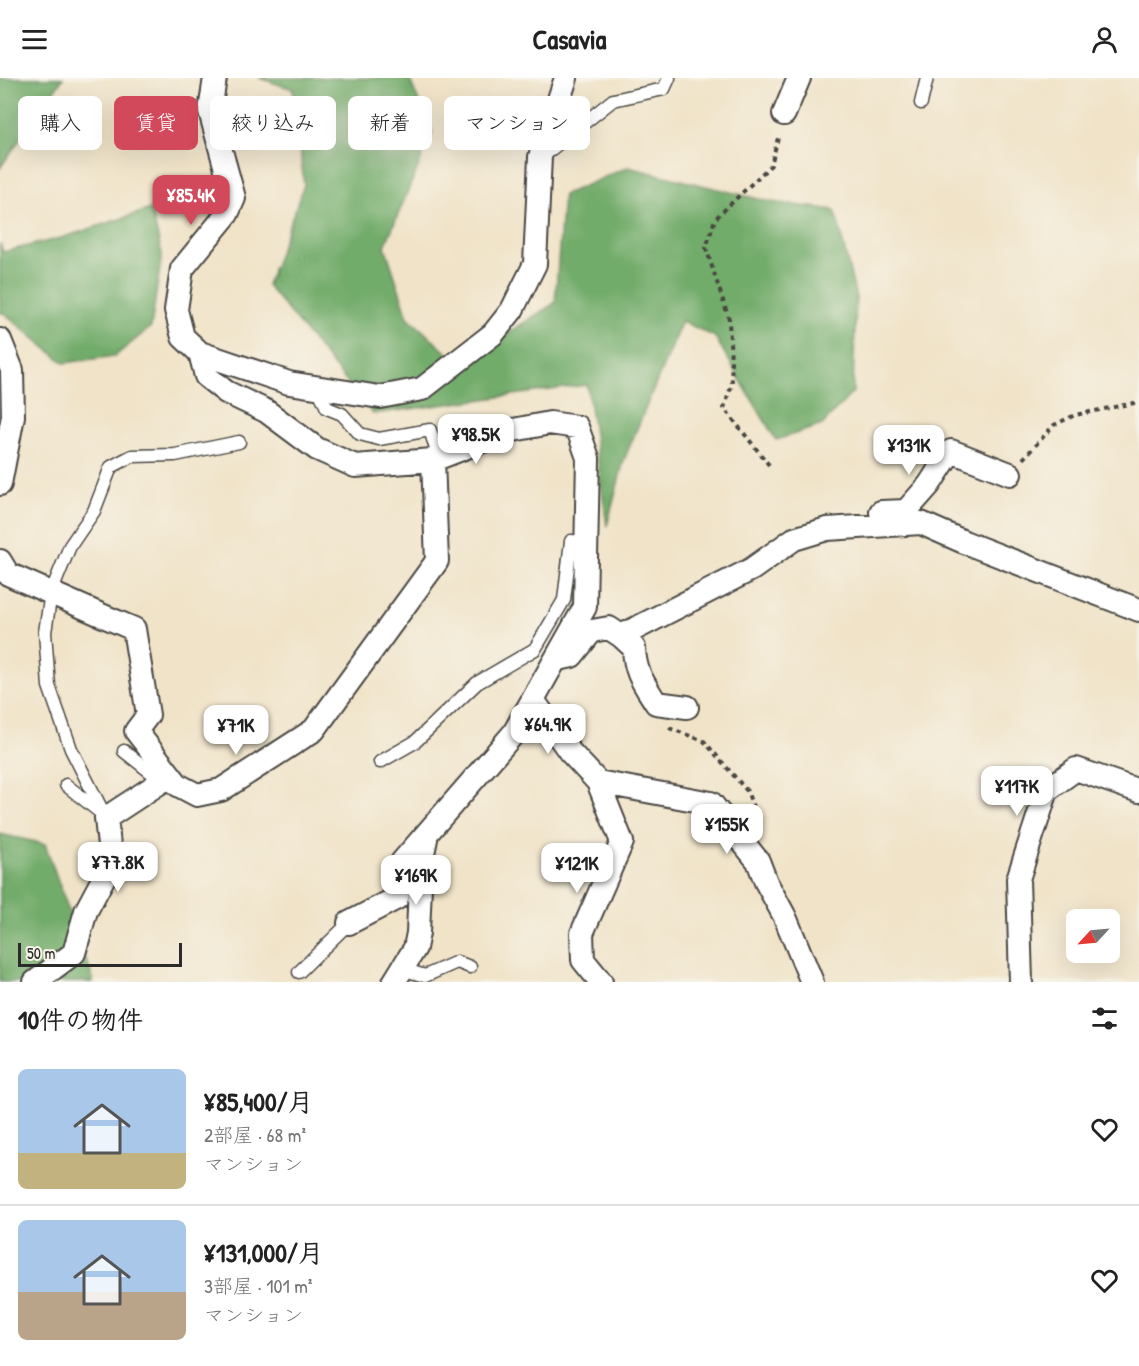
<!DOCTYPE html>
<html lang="ja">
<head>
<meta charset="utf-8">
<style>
  body { margin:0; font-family:"Patrick Hand","Klee One",sans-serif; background:#f2f2f2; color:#222; height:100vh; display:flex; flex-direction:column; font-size:22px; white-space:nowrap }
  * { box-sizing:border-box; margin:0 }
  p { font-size:20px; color:#767676 }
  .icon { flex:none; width:33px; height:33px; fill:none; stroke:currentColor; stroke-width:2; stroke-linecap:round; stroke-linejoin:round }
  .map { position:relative; height:904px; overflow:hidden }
  .drawer { display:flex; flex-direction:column; background:#fff; flex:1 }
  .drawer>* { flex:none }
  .guide { position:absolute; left:18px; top:18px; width:600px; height:54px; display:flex; gap:12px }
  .needle { width:39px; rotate:244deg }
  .controls { position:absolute; left:1066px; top:831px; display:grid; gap:12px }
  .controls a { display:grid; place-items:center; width:54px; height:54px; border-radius:9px; background:#fff; box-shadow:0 6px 24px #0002; font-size:30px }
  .scale { position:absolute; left:18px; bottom:15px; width:164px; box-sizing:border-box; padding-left:6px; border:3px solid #2b2b2b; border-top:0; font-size:16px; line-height:21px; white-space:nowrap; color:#2b2b2b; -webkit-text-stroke:4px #f7f3e8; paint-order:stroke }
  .price { position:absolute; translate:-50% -51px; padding:0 14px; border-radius:12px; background:#fff; color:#222; font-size:20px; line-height:39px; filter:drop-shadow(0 2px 3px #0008) }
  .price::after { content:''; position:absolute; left:50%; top:36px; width:18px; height:14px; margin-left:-9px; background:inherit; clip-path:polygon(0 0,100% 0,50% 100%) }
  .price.on { background:#d1495b; color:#fff }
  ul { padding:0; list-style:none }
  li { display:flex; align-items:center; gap:18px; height:150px; padding:0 18px }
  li+li { border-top:2px solid #e0e0e0 }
  li span { display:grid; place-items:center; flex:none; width:168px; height:120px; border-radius:9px; color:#555 }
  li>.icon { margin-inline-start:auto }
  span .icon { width:72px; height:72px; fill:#fffc; stroke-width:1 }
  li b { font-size:26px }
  h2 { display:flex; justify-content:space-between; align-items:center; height:72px; padding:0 18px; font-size:26px }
  .pill { padding:0 21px; border-radius:9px; background:#fff; box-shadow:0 6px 24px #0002; font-size:21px; line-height:54px }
  .pill.on { background:#d1495b; color:#fff }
  header { display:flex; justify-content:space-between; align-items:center; height:78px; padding:0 18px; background:#fff; font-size:27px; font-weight:800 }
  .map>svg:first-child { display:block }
  .forest { fill:#72ac6b; stroke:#4e6c4b; stroke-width:1.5 }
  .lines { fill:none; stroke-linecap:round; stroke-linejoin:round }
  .service-casing { stroke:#494743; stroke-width:15 }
  .minor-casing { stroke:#494743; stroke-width:26 }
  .path { stroke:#494743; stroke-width:4; stroke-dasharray:4.5 4.5; stroke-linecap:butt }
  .service { stroke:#fff; stroke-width:12 }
  .minor { stroke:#fff; stroke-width:22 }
</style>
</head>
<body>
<header><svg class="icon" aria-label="menu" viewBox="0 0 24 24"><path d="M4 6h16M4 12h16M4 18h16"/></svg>Casavia<svg class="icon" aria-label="person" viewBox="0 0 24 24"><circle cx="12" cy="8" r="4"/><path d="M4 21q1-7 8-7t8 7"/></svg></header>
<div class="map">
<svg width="1139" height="904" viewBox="0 0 1139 904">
  <rect width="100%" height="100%" fill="#f7f3e8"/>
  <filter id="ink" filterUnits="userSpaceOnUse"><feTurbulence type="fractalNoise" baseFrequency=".0167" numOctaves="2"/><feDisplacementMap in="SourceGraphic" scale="12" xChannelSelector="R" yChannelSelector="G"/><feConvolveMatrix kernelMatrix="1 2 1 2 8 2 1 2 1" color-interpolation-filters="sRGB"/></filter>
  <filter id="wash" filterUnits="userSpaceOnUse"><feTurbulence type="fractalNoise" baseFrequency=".008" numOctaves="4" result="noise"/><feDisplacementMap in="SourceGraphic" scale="24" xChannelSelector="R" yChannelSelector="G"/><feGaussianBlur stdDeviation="1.35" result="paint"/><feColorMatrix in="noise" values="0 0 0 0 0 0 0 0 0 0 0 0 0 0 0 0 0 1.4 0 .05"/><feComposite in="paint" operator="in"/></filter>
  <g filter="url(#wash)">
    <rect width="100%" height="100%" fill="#f0e3c8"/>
    <path class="forest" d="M0 0H63L0 90Z
      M259 0H409L432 55 385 168 408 239 459 286 555 225 563 117 628 89 771 124 835 132 856 219 853 314 822 347 776 362 715 259 682 243 624 382 607 448 587 307 373 336 267 207 304 107 293 11Z
      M151 131 162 176 151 249 115 278 64 285 4 235H0V165L3 174 61 160Z
      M0 756 45 766 93 901 92 904H0Z"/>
  </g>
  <g filter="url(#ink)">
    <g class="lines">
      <defs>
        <path id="service" d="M921 25 927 0
          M544 77 613 22 664 11 669 0
          M318 310 327 330 342 336 360 356 379 361 430 352 439 380
          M124 673 162 703
          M380 684 415 664 477 605 535 571 564 522 571 463 586 464
          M66 707 101 735
          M106 740 71 671 49 608 45 554 51 515 70 468 94 433 111 389 132 378 175 377 239 364
          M402 891 425 898 457 884 470 889
          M299 894 349 845"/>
        <path id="minor" d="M215 0 210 33 234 120 227 136 182 191 176 232 183 259 200 275 289 305 380 319 422 311 493 256 512 232 535 186 540 79 566 0
          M784 36 799 0
          M0 262 12 292 13 338 0 406
          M200 275 206 298 226 314 266 333 317 371 355 388 433 382 508 353 550 345 577 349 588 380 585 529 514 655 402 784 397 820 349 845
          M881 434 906 433 929 407 951 373 1010 396
          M0 483 8 496 101 537 134 551 148 637 136 653 178 707 197 717 221 712 314 652 437 483 433 382
          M621 558 634 570C635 595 643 604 656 625L687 629
          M563 580 572 578 592 553 609 550 621 558 752 491 794 461 827 451 921 445 964 464 1139 532
          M533 622 570 674 598 704 622 764 582 855 583 882 601 904
          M598 704 711 725 758 783 766 804 785 839 812 904
          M35 904 74 875 86 833 111 786 106 740 170 698
          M394 904 415 870 418 855 421 785 427 756
          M1021 904 1018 801 1047 712 1076 691 1139 713"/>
      </defs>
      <use href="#service" class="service-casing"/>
      <use href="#minor" class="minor-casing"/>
      <path class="path" d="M1023 381 1054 347 1075 337 1139 324
        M769 387 724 330 732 306 729 241 706 170 715 141 771 87 779 56
        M669 650 704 663 747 713 761 750"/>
      <use href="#service" class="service"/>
      <use href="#minor" class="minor"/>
    </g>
  </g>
</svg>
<div class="controls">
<a><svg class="needle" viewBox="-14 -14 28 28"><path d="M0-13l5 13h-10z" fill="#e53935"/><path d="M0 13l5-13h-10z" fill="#767676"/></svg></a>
</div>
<div class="scale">50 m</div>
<b class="price on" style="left:191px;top:148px">¥85.4K</b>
<b class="price" style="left:476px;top:387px">¥98.5K</b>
<b class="price" style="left:909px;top:398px">¥131K</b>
<b class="price" style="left:548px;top:677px">¥64.9K</b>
<b class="price" style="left:236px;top:678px">¥71K</b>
<b class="price" style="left:1017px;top:739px">¥117K</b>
<b class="price" style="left:727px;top:777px">¥155K</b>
<b class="price" style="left:118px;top:815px">¥77.8K</b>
<b class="price" style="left:577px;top:816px">¥121K</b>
<b class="price" style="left:416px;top:828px">¥169K</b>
<div class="guide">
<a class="pill">購入</a>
<a class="pill on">賃貸</a>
<a class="pill">絞り込み</a>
<a class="pill">新着</a>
<a class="pill">マンション</a>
</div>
</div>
<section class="drawer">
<h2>10件の物件<svg class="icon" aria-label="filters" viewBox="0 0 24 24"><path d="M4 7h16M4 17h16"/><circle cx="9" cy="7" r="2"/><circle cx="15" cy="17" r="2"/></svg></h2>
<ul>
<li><span style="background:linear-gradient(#a9c7e8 70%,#c2b280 0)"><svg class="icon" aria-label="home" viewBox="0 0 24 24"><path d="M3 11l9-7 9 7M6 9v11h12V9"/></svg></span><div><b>¥85,400/月</b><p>2部屋 · 68 m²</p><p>マンション</p></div><svg class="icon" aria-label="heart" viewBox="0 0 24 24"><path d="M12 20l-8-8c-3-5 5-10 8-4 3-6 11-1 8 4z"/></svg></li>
<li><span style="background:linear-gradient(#a9c7e8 60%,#b9a48a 0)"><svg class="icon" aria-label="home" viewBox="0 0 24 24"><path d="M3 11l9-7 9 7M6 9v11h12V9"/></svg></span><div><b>¥131,000/月</b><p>3部屋 · 101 m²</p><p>マンション</p></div><svg class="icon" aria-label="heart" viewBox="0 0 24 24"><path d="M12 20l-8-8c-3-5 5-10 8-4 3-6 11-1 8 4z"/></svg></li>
</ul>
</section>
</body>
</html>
